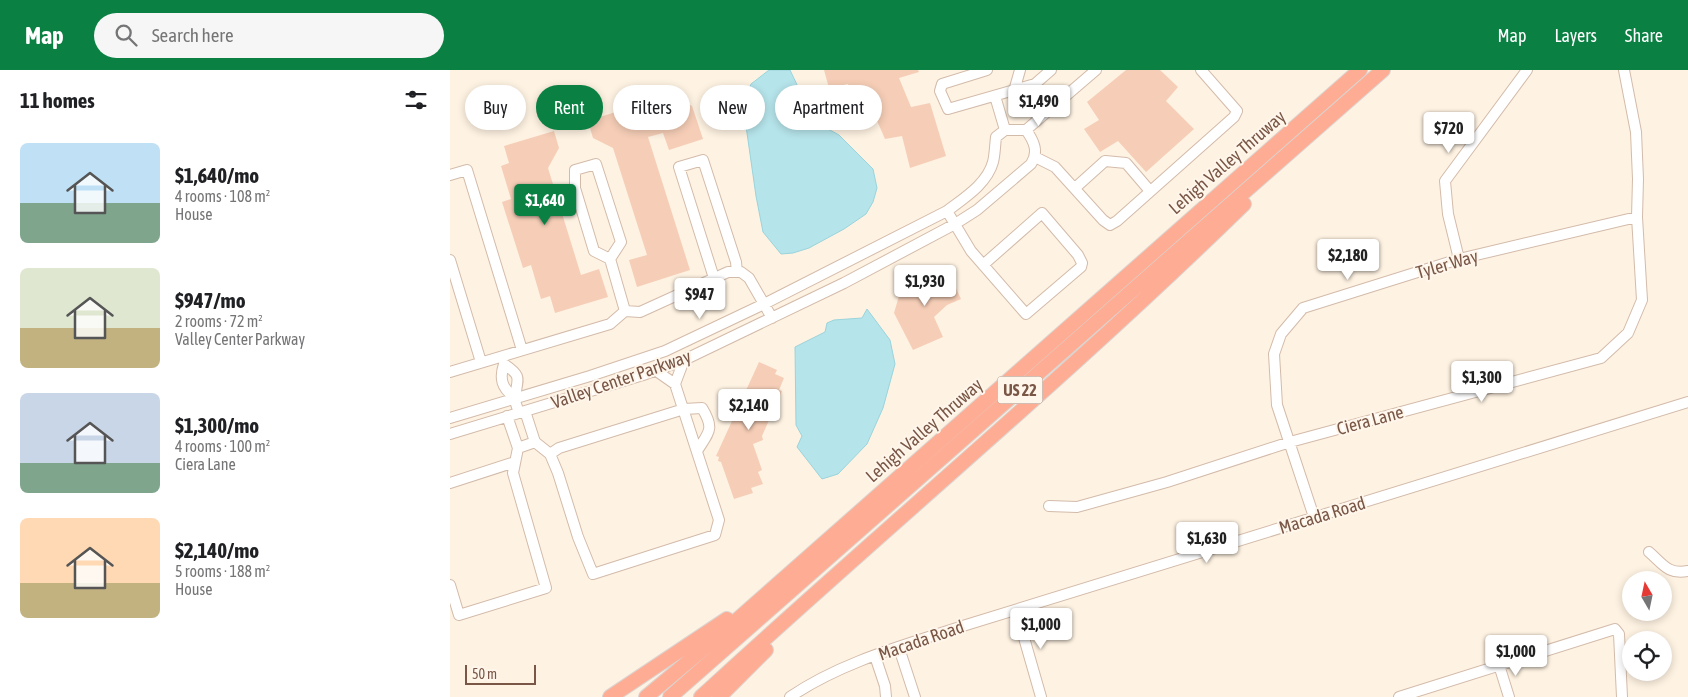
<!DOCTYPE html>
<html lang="en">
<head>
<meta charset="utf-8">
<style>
  body { margin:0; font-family:"Asap Condensed",sans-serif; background:#f6f6f6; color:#202124; height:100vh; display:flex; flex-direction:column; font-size:19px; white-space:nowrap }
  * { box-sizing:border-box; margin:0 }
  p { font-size:16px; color:#757577 }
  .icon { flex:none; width:28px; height:28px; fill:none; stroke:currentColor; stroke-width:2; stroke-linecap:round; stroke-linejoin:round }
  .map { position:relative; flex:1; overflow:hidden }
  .sheet { display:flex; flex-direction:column; background:#fff; width:450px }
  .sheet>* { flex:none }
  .guide { position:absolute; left:15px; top:15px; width:475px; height:45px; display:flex; gap:10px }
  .needle { width:32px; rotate:351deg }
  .buttons { position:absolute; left:1172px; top:501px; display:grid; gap:10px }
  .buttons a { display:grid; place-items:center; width:50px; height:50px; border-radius:50%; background:#fff; box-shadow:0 2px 8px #0003; font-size:25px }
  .scale { position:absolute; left:15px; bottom:12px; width:71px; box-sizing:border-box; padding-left:5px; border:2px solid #795646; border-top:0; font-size:14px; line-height:18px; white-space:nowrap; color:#795646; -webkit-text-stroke:4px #fff6eb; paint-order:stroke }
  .price { position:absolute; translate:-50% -42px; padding:0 11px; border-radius:5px; background:#fff; color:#222; font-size:16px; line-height:32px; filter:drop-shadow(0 1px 2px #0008) }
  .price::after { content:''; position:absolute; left:50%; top:30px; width:15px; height:11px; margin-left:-8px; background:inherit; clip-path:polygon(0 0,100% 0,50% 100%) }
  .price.on { background:#0b8043; color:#fff }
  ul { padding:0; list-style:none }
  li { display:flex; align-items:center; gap:15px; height:125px; padding:0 20px }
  li span { display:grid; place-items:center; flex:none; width:140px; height:100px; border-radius:8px; color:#555 }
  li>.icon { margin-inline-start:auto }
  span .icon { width:60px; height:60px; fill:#fffc; stroke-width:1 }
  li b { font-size:21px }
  h2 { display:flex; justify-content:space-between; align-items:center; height:60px; padding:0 20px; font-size:21px }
  .pill { padding:0 18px; border-radius:22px; background:#fff; box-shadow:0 2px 8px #0003; font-size:18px; line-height:45px }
  .pill.on { background:#0b8043; color:#fff }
  header { display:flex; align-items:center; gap:30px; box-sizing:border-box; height:70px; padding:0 25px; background:#0b8043; color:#fff }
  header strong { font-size:24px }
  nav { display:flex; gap:28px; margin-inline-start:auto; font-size:18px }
  .search { width:350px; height:45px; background:#f6f6f6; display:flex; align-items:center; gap:12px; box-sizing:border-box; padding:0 18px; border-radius:28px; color:#757577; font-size:19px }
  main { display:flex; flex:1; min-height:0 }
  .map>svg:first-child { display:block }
  .water { fill:#b5e4ea; stroke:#9ad4dc }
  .building { fill:#f6ceb7 }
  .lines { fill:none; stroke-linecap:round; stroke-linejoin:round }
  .minor-casing { stroke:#d3bbaa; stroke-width:12 }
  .highway-casing { stroke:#dcd3cf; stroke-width:16 }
  .minor { stroke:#fff; stroke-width:10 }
  .highway { stroke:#feac93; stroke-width:14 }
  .labels { text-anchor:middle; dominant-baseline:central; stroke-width:4; stroke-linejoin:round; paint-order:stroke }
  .shield { fill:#fff6eb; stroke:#a18678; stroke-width:1 }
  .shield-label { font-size:16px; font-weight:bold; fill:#795646 }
  .street-label { font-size:18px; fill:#795646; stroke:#fff6eb }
</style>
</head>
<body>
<header>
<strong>Map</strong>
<div class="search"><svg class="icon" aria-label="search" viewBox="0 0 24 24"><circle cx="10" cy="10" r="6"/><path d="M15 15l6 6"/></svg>Search here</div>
<nav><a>Map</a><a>Layers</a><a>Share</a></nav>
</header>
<main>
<section class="sheet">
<h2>11 homes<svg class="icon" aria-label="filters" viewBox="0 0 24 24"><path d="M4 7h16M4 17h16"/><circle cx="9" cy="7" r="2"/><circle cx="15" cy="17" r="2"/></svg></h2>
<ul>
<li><span style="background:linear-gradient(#bfe0f5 60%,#7fa58c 0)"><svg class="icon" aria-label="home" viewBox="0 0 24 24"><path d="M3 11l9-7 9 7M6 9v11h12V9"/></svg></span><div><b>$1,640/mo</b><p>4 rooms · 108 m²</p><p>House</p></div></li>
<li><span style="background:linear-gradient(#dfe7d0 60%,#c2b280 0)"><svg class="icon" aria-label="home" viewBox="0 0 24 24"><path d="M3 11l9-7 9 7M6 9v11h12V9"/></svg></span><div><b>$947/mo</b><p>2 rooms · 72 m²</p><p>Valley Center Parkway</p></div></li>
<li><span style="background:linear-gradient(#c9d6e8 70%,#7fa58c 0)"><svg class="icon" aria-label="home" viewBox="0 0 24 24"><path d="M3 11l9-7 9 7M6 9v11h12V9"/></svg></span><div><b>$1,300/mo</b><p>4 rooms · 100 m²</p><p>Ciera Lane</p></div></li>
<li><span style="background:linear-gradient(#ffd9b3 65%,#c2b280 0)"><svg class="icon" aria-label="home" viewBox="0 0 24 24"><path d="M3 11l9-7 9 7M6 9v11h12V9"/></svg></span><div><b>$2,140/mo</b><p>5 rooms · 188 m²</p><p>House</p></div></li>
</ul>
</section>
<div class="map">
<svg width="1238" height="627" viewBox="0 0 1238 627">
  <rect width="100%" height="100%" fill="#fef2e2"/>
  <path class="water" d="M319 0H340L362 46 378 59 389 65 423 99 427 118 423 132 416 144 394 159 359 178 343 183 331 184 313 162 306 126 293 35 301 14Z
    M417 239 440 270 445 294 433 338 417 374 388 404 372 409 347 377 352 366 346 355 345 277 375 262 377 253 384 250 412 248Z"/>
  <path class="building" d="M374 0H468L469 2 449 8 461 37 480 33 496 86 460 98 452 66 435 69 421 37 408 43 398 14 379 18Z
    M676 0H710L728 17 716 31 744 59 696 102 668 71 650 82 634 59 649 50 637 32Z
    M220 24 242 36 253 69 219 80 213 63 198 67 240 200 187 217 179 190 197 185 163 78 143 68 138 51Z
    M104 61 109 78 98 98 131 205 149 199 158 227 105 243 100 226 91 229 81 195 73 198 52 132 61 129 51 96 59 93 54 76Z
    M496 197 511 229 497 235 484 247 493 267 463 280 444 243 451 219Z
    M309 292 327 300 325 304 334 308 329 320 332 321 312 366 313 370 303 374 312 400 308 402 313 414 301 418 303 423 284 429 271 392 268 391 269 387 266 386Z"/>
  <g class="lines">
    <defs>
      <path id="minor" d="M537 0 492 14 490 21 498 39 585 14 601 0
        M564 21 570 0
        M545 26 555 60
        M576 60 646 0
        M585 87 605 97 653 150 660 155 667 151 784 47 787 41 751 0
        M0 105 17 100 72 280
        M625 118 655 91 676 93 700 121
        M497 141 521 181 576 244 631 197 632 193 628 185 592 143 533 195
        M160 189 144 181 125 118V100L146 94 171 172 160 189 175 241
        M1009 189 998 144 995 111 1077 0
        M0 190 31 292
        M264 208 229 97 253 90 286 192 287 202
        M205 300 225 314
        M0 302 160 254 175 241 190 242 278 202H291L299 208 322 248
        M64 327C52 318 49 309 54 294 72 306 68 308 65 326 64 331 67 337 69 342
        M75 341 85 372 100 384 108 403 128 467 143 504 265 465 269 450 225 314 234 290
        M57 346 68 378
        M0 348 140 306 215 281 314 234 497 141C514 128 537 114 543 92 545 84 545 75 546 67L555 60H576C584 71 589 82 581 94L527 140 505 154 394 213 234 290 193 305 0 364
        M100 384 109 378 234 339 252 338C265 359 259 362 247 381
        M0 413 65 392
        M599 436 627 437 717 412 840 372 1151 288 1178 263 1192 230 1187 147 1188 109 1186 62 1174 0
        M864 447 827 335 824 284 831 264 853 238 1009 189 1187 147
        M1199 482C1213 494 1218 505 1238 501
        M0 515 9 545 96 518 63 403 68 378 85 372
        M566 540 591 627
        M449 578 465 627
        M425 586 435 616 436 627
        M1049 595 1059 627
        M340 627C393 591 456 575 516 555L1238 332
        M949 627 1165 559 1169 564 1172 627"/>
      <path id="highway" d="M160 627 277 549
        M196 627 270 565 910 0
        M220 627 933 0
        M251 627C431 461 619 305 794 134
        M269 627 316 580"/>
    </defs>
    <use href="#minor" class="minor-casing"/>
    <use href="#highway" class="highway-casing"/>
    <use href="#minor" class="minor"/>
    <use href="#highway" class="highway"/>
  </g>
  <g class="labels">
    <rect class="shield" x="547.5" y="306.5" width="45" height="27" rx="4"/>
    <g class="shield-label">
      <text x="570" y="320">US 22</text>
    </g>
    <g class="street-label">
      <text transform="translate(777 92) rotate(-41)">Lehigh Valley Thruway</text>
      <text transform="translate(997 194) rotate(-16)">Tyler Way</text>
      <text transform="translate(171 309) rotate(-19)">Valley Center Parkway</text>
      <text transform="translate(920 350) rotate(-15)">Ciera Lane</text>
      <text transform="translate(474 360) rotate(-41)">Lehigh Valley Thruway</text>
      <text transform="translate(872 445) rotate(-17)">Macada Road</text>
      <text transform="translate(471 570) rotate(-19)">Macada Road</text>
    </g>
  </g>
</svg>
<div class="buttons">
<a><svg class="needle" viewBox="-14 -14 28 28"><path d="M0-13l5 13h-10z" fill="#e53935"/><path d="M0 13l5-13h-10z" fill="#757577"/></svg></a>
<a><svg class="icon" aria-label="locate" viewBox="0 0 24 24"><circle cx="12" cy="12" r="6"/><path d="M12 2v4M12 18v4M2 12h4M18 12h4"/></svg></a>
</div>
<div class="scale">50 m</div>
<b class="price" style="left:589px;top:57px">$1,490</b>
<b class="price" style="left:999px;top:84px">$720</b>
<b class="price on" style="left:95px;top:156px">$1,640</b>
<b class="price" style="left:898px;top:211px">$2,180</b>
<b class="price" style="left:475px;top:237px">$1,930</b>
<b class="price" style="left:250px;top:250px">$947</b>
<b class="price" style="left:1032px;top:333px">$1,300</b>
<b class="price" style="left:299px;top:361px">$2,140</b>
<b class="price" style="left:757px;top:494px">$1,630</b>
<b class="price" style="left:591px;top:580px">$1,000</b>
<b class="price" style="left:1066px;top:607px">$1,000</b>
<div class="guide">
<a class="pill">Buy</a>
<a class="pill on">Rent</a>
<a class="pill">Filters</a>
<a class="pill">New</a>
<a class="pill">Apartment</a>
</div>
</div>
</main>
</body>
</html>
